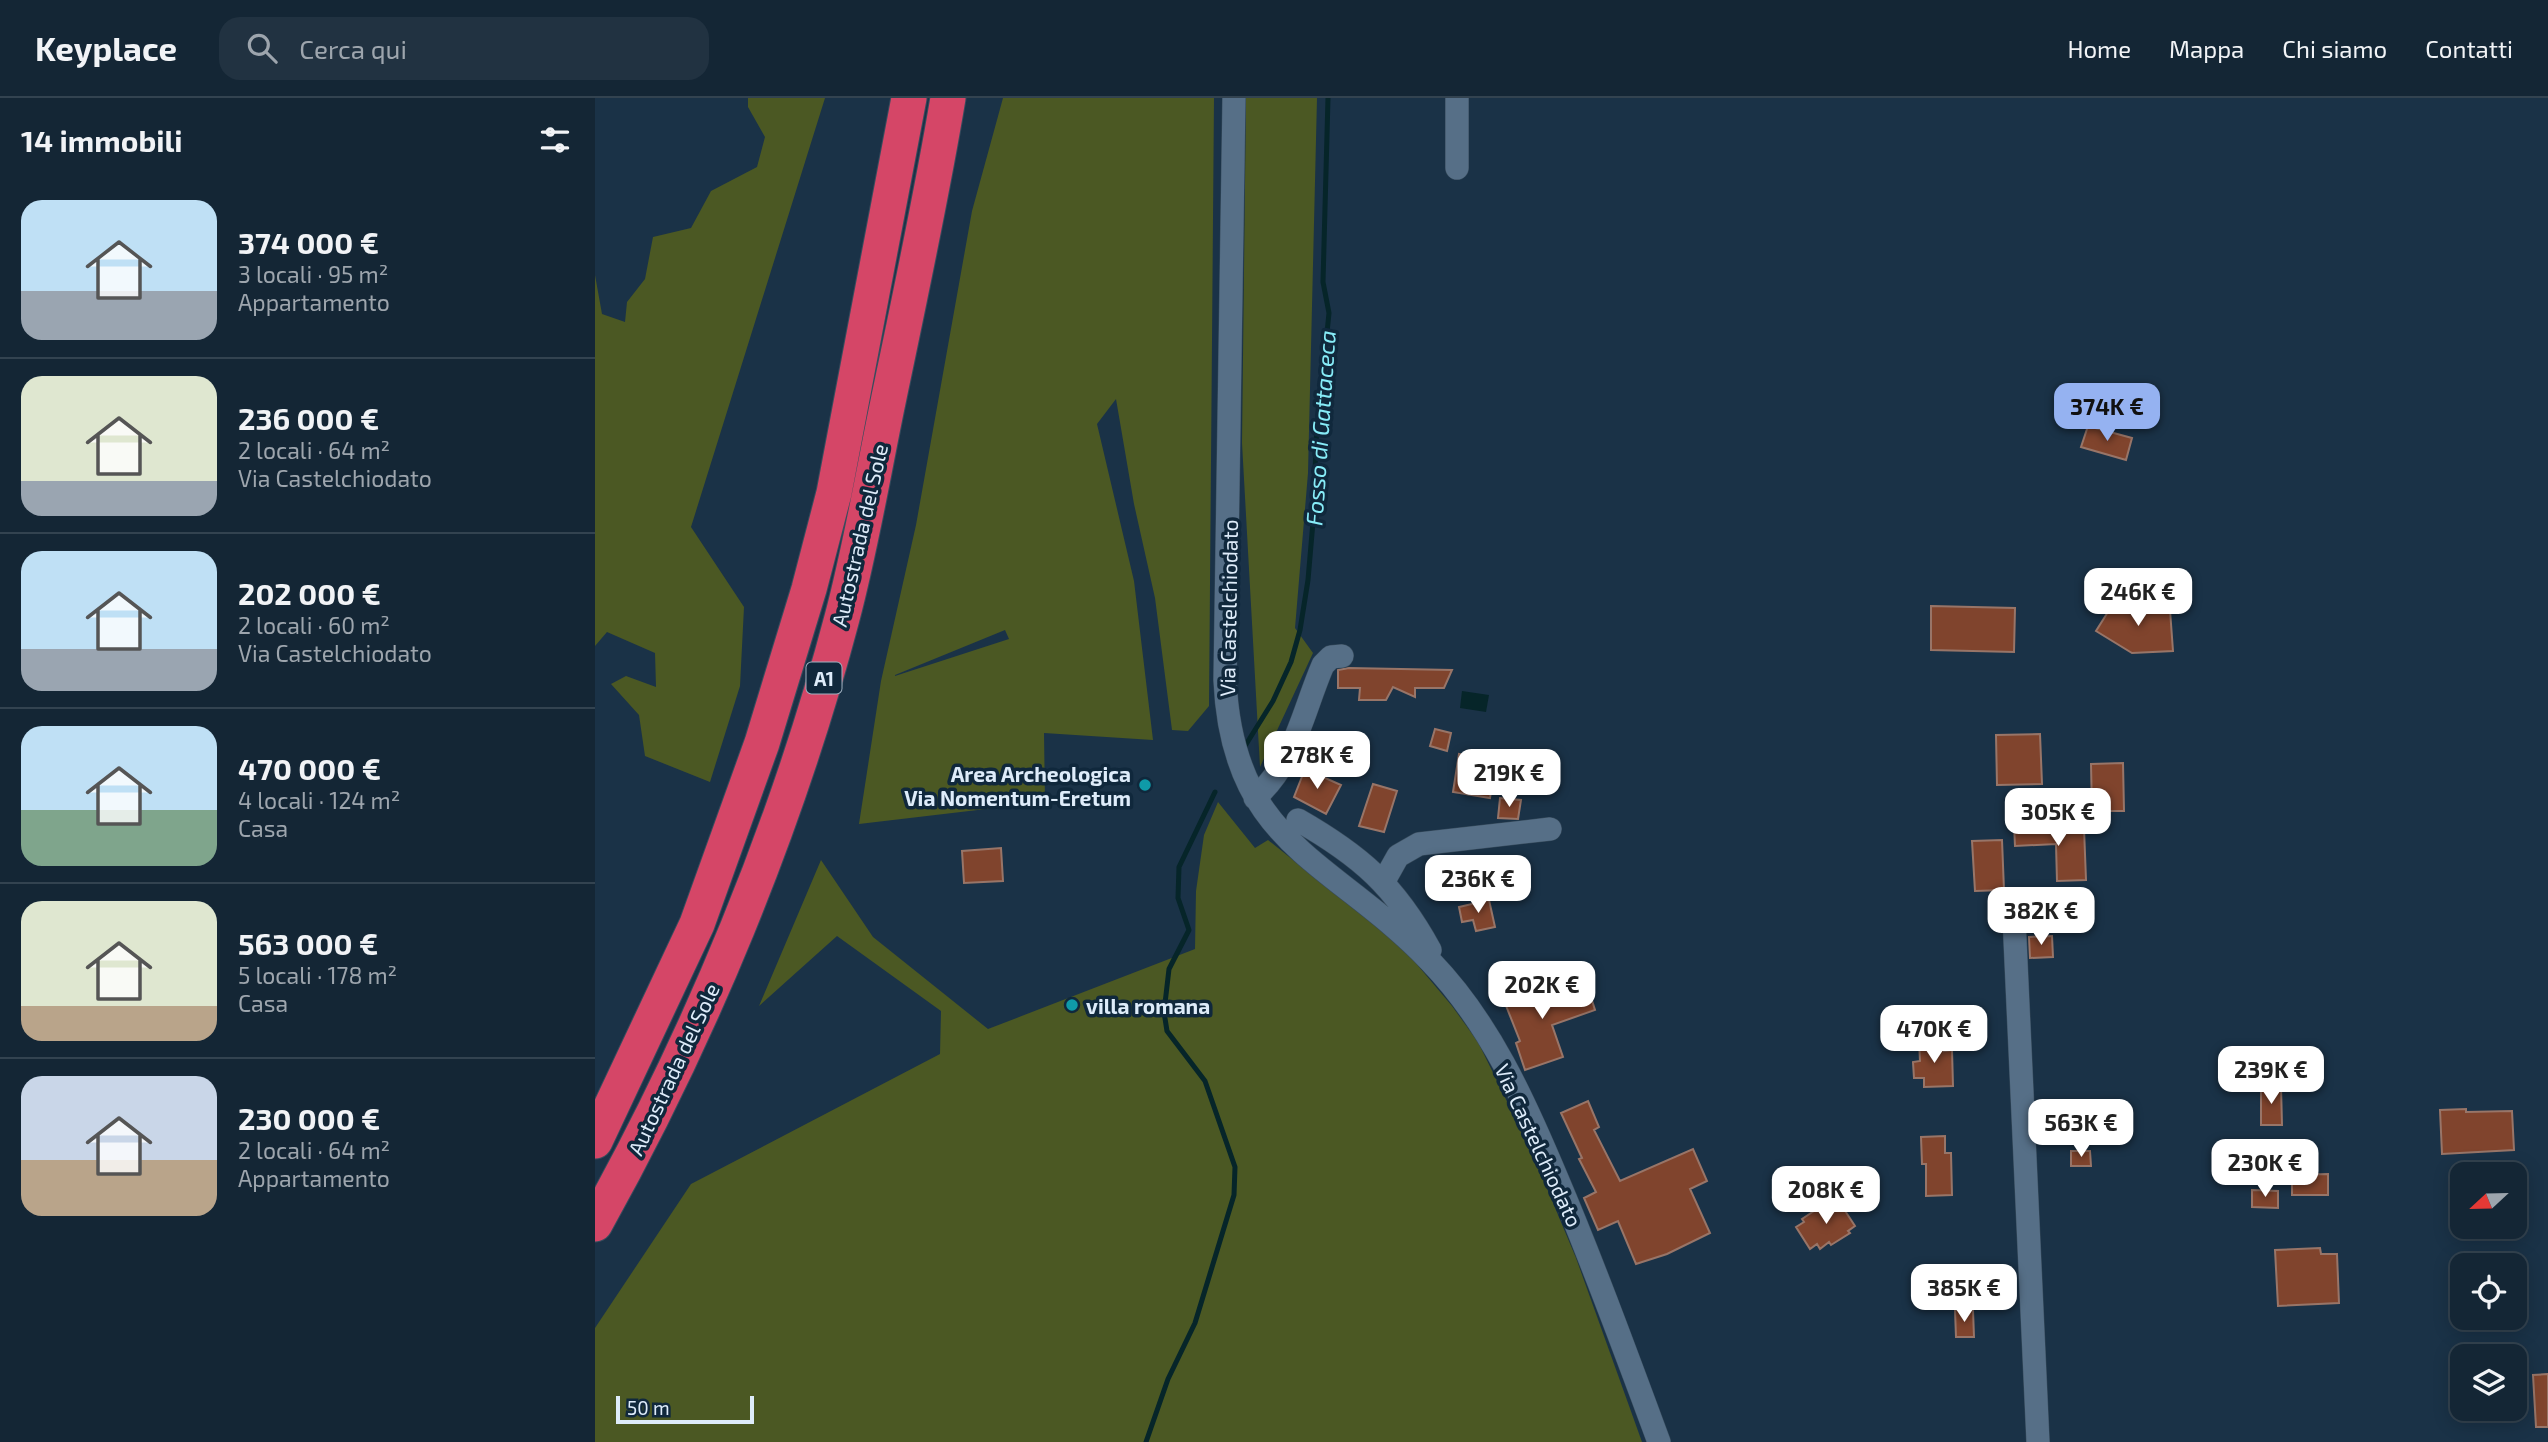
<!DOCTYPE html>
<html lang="it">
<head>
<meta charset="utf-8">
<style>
  body { margin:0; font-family:"Exo 2",sans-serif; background:#213241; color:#f1f3f6; height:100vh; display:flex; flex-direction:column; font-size:26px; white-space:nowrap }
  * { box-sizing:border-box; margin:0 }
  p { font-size:23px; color:#9da5ad }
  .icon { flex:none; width:38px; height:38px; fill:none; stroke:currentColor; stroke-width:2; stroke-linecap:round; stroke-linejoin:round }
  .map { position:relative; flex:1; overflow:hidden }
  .details { display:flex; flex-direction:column; background:#142635; width:595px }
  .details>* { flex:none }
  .needle { width:46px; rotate:248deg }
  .tools { position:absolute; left:1855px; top:1064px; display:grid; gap:14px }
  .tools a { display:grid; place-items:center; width:77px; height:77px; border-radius:14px; background:#142635; box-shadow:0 4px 18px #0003,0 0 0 2px #334350; font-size:35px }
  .scale { position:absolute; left:21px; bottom:18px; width:138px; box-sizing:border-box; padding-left:7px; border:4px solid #deecfa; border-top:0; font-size:19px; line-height:24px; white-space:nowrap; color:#deecfa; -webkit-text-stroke:5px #10283c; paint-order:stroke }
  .price { position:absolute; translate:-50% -60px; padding:0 16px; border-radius:14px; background:#fff; color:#222; font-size:23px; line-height:46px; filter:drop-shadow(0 2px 4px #0008) }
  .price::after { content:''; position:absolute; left:50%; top:42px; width:21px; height:16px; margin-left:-10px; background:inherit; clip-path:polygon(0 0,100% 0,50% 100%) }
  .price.current { background:#95b2f1; color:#111 }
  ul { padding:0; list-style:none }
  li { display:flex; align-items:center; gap:21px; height:175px; padding:0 21px }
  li+li { border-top:2px solid #334350 }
  li span { display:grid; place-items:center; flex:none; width:196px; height:140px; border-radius:21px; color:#555 }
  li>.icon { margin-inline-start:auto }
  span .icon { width:84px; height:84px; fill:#fffc; stroke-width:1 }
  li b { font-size:30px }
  h2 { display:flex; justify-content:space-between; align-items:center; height:84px; padding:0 21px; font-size:30px }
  header { display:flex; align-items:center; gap:42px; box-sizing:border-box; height:98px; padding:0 35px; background:#142635; border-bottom:2px solid #334350 }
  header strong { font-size:33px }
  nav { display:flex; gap:38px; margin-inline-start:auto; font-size:24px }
  .search { width:490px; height:63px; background:#213241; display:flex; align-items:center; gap:18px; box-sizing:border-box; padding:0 24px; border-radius:21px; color:#9da5ad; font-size:26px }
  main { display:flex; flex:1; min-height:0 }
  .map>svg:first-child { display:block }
  .green { fill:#4b5823; fill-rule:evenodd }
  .water { fill:#062529 }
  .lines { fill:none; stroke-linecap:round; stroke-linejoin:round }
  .stream { stroke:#062529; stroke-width:5 }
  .building { fill:#80442d; stroke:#987568; stroke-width:2 }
  .minor-casing { stroke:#384c5d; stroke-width:24 }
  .highway-casing { stroke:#384c5d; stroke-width:37 }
  .minor { stroke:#566f87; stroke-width:23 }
  .highway { stroke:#d54667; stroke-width:35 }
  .culture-dot { fill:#0f9aa8; stroke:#10283c; stroke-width:2.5 }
  .labels { text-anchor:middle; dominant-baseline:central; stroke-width:7; stroke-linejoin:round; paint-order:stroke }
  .shield { fill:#10283c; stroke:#a0b1c1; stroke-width:2 }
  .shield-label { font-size:19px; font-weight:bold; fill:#deecfa }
  .street-label { font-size:21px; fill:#deecfa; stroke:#10283c }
  .poi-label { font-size:21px; font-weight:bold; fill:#deecfa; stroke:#10283c; text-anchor:end }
  .water-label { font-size:23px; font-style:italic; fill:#87ecf8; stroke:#10283c }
</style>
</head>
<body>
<header>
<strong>Keyplace</strong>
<div class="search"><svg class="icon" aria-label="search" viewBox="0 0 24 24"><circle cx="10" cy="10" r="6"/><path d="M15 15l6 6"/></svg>Cerca qui</div>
<nav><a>Home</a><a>Mappa</a><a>Chi siamo</a><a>Contatti</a></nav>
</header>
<main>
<section class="details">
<h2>14 immobili<svg class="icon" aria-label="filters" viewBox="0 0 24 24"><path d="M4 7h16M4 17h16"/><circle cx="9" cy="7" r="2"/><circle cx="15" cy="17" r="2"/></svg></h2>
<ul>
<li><span style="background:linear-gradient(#bfe0f5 65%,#9aa5b1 0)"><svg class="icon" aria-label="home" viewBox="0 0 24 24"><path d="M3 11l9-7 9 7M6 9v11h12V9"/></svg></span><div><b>374 000 €</b><p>3 locali · 95 m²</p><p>Appartamento</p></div></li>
<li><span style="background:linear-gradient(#dfe7d0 75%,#9aa5b1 0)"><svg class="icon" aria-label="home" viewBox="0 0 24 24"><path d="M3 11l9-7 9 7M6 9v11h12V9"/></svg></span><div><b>236 000 €</b><p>2 locali · 64 m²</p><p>Via Castelchiodato</p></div></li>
<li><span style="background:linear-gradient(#bfe0f5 70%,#9aa5b1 0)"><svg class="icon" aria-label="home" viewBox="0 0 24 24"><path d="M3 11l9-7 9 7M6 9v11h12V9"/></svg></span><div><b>202 000 €</b><p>2 locali · 60 m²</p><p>Via Castelchiodato</p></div></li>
<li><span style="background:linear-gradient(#bfe0f5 60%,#7fa58c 0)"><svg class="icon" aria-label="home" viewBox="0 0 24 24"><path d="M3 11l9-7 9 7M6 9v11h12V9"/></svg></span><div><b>470 000 €</b><p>4 locali · 124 m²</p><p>Casa</p></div></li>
<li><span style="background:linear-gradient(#dfe7d0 75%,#b9a48a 0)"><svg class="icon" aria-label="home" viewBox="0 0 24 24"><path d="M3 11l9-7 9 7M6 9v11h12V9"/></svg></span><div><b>563 000 €</b><p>5 locali · 178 m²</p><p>Casa</p></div></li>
<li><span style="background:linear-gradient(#c9d6e8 60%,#b9a48a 0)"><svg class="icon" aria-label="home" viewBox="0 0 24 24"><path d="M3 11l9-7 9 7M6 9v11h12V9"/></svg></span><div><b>230 000 €</b><p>2 locali · 64 m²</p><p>Appartamento</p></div></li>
</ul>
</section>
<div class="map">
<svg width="1953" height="1344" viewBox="0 0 1953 1344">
  <rect width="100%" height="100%" fill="#1a3247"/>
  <path class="green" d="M153 0H230L96 429 149 509 145 588 115 684 50 658 44 617 16 586 31 578 61 589 60 555 12 534 0 548V177L7 216 30 224 32 204 50 181 58 139 96 130 116 93 162 69 170 39 153 9Z
    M408 0H619L614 608 593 633 577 632 560 500 539 406 521 301 502 326 539 483 558 642 449 635 450 704 264 726 286 583 321 427 377 113ZM410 532 414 541 300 578V577Z
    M651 0H722L713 375 700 530 718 555 665 669 647 345Z
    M623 704 660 750 673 742 809 851 857 908 883 944 938 1057 981 1160 1047 1344H0V1230L96 1086 345 956 346 913 242 838 164 908 226 762 278 839 393 931 600 851 601 793 609 737Z"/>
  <path class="water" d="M867 593 894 597 891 614 865 610Z"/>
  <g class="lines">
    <path class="stream" d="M650 648 678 603 696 564 705 532 713 482 719 412 721 343 734 215 728 184 733 0
      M551 1344 573 1281 600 1225 639 1097 640 1069 610 983 572 933 569 914 574 871 594 832 583 800 584 769 620 694"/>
  </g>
  <path class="building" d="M1493 328 1537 340 1531 362 1486 349Z
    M1523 498 1548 513 1575 512 1578 553 1537 555 1501 533Z
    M1336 508 1420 510 1419 554 1336 552Z
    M754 570 857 572 849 590H820V599L798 589 791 602H764L765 590H743V572Z
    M840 631 856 635 852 653 835 648Z
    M1445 636 1447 686 1402 687 1401 637Z
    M881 653 902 656 895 700 858 694 864 656 880 659Z
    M1528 665 1529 713H1497L1496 666Z
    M710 671 746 687 731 716 699 699Z
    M778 686 802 693 789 734 764 728Z
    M905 700 926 702 923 721 903 720Z
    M1437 725V732L1489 730 1491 782 1462 783 1461 746 1420 748 1419 726Z
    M1407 742 1409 792 1380 793 1377 743Z
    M406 750 408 783 369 785 367 753Z
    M894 802 900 829 881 833 878 822 867 824 864 809Z
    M1457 838 1458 859 1435 860 1434 839Z
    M936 883 945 906 993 890 1000 912 957 927 968 959 930 972 921 945 925 943 906 895Z
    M1324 943H1349V953L1357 952 1358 988 1329 989V980H1319L1318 964 1325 963Z
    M1666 988H1686L1687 1027H1666Z
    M993 1003 1004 1029 999 1032 1025 1083 1098 1051 1112 1083 1095 1091 1115 1135 1072 1156 1041 1166 1023 1123 1003 1132 989 1100 1001 1094 984 1061 987 1060 966 1015Z
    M1871 1011V1014L1917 1013 1919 1052 1847 1056 1845 1012Z
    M1350 1038V1055H1356L1357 1097 1331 1098V1066H1327L1326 1039Z
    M1476 1053H1495L1496 1068H1476Z
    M1733 1076V1097H1697V1077Z
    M1657 1092 1683 1093V1110L1657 1109Z
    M1243 1102 1260 1128 1253 1133 1255 1135 1236 1147 1234 1144 1225 1151 1222 1146 1215 1151 1201 1129 1209 1124 1207 1121 1228 1107 1230 1111Z
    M1725 1150 1726 1156H1742L1744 1205 1683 1208 1680 1152Z
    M1360 1212H1378L1379 1239H1361Z
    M1953 1276V1329H1941L1938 1277Z"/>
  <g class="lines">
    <defs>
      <path id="minor" d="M639 0 630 582C637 748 739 762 836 864 894 924 929 1002 961 1078 998 1165 1031 1255 1064 1344
        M862 0V70
        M660 700C701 662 707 616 728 567L736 559 747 558
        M703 722C766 758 800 788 835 852
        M789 783 803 758 824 746 955 731
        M1419 820 1443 1344"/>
      <path id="highway" d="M0 1043 102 826 167 645 214 491 239 395 314 0
        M0 1126C105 938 192 728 247 520 266 449 278 376 293 304 314 203 336 102 353 0"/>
    </defs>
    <use href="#minor" class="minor-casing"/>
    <use href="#highway" class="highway-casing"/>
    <use href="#minor" class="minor"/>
    <use href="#highway" class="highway"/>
  </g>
  <g class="culture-dot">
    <circle cx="550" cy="687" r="7"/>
    <circle cx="477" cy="907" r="7"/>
  </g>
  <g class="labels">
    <rect class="shield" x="211.5" y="564.5" width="35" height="31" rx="5"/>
    <g class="shield-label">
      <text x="229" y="580">A1</text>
    </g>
    <g class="street-label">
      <text transform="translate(264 437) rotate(-77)">Autostrada del Sole</text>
      <text transform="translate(633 510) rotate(-89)">Via Castelchiodato</text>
      <text transform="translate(78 971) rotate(-65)">Autostrada del Sole</text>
      <text transform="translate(944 1047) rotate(65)">Via Castelchiodato</text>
    </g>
    <g class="poi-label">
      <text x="536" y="675">Area Archeologica<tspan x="536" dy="24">Via Nomentum-Eretum</tspan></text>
      <text x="491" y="907" text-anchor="start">villa romana</text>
    </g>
    <g class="water-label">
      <text transform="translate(725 330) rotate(-86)">Fosso di Gattaceca</text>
    </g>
  </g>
</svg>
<div class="tools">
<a><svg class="needle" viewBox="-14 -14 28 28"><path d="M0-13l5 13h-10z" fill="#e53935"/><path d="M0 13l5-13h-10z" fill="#9da5ad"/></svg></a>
<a><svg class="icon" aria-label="locate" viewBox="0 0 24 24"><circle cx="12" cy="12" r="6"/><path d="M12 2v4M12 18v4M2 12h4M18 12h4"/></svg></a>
<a><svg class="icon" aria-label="layers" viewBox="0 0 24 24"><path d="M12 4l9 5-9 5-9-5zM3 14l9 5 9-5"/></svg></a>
</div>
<div class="scale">50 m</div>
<b class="price current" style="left:1512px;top:345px">374K €</b>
<b class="price" style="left:1543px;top:530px">246K €</b>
<b class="price" style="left:722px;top:693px">278K €</b>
<b class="price" style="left:914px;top:711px">219K €</b>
<b class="price" style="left:1463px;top:750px">305K €</b>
<b class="price" style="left:883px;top:817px">236K €</b>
<b class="price" style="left:1446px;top:849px">382K €</b>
<b class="price" style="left:947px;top:923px">202K €</b>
<b class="price" style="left:1339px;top:967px">470K €</b>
<b class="price" style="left:1676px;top:1008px">239K €</b>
<b class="price" style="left:1486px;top:1061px">563K €</b>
<b class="price" style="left:1670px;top:1101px">230K €</b>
<b class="price" style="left:1231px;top:1128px">208K €</b>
<b class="price" style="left:1369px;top:1226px">385K €</b>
</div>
</main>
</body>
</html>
